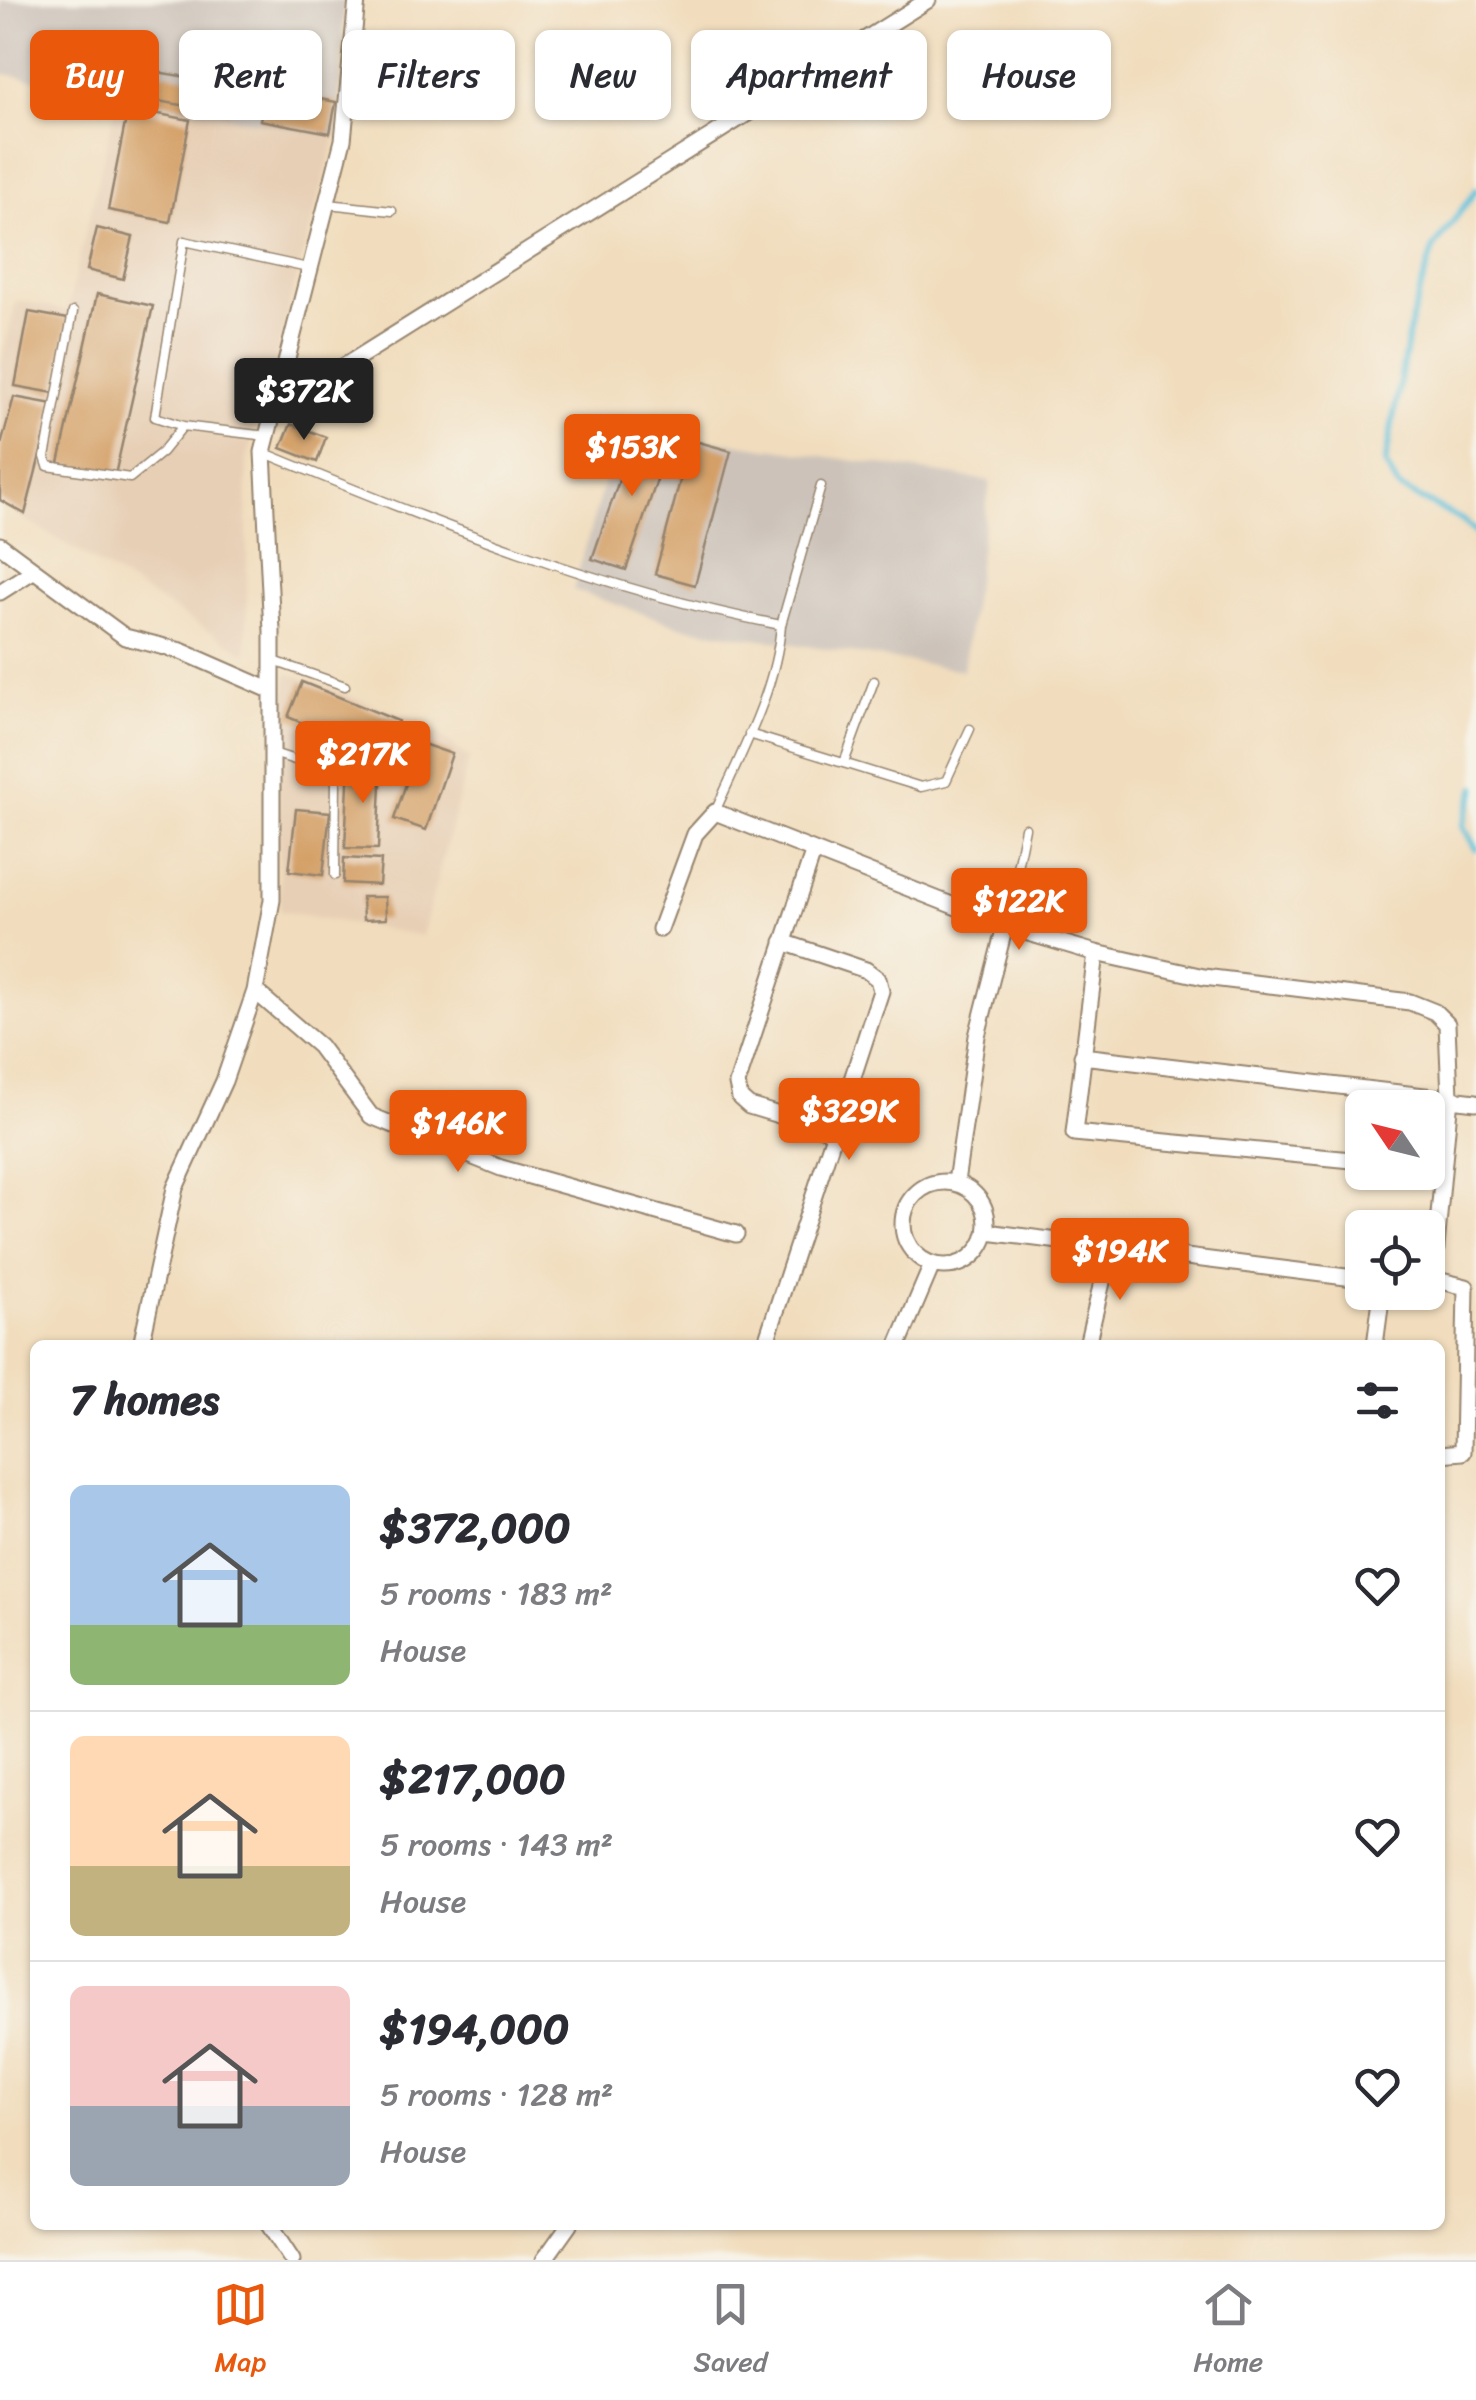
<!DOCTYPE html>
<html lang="en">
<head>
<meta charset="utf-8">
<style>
  body { margin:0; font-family:Sriracha,sans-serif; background:#f2f2f3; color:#2b2b33; height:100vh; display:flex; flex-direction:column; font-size:38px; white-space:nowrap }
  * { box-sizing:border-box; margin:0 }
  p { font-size:32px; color:#7c7c81 }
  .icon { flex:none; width:55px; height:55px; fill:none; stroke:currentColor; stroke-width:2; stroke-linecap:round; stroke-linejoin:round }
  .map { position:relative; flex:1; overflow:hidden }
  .drawer { position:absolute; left:30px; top:1340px; width:1415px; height:890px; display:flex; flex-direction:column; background:#fff; border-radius:15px; box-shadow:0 2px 8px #0004 }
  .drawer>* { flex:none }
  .guide { position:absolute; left:30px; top:30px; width:1418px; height:90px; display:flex; gap:20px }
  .needle { width:65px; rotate:305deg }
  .controls { position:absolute; left:1345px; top:1090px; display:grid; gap:20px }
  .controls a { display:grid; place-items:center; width:100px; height:100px; border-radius:15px; background:#fff; box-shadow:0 2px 8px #0004; font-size:50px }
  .price { position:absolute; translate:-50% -85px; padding:0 22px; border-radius:10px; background:#ea580c; color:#fff; font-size:32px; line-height:65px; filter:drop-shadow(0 2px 5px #0008) }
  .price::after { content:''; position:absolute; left:50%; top:60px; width:30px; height:22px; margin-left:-15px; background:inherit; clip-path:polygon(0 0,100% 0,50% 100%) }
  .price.active { background:#222; color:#fff }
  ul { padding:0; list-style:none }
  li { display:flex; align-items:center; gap:30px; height:250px; padding:0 40px }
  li+li { border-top:2px solid #e1e1e2 }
  li span { display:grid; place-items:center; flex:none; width:280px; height:200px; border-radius:15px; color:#555 }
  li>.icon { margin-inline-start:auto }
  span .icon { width:120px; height:120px; fill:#fffc; stroke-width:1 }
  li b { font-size:42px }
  h2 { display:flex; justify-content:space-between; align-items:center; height:120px; padding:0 40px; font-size:42px }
  .chip { padding:0 35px; border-radius:15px; background:#fff; box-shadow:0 2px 8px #0004; font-size:35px; line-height:90px }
  .chip.active { background:#ea580c; color:#fff }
  .tab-bar { display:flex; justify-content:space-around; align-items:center; height:140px; border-top:2px solid #e1e1e2; background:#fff; font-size:28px; color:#7c7c81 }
  .tab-bar a { display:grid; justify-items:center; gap:5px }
  .tab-bar .active { color:#ea580c }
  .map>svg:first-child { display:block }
  .built { fill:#e7cfb5 }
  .industrial { fill:#ccc2b9 }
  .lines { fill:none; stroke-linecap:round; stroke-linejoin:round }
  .stream { stroke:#5bbfd9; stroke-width:6 }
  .building { fill:#d4a067 }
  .lane-casing { stroke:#96846e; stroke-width:11 }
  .street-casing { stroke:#96846e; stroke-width:19 }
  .lane { stroke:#fff; stroke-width:8 }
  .street { stroke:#fff; stroke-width:15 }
</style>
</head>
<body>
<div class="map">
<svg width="1476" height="2260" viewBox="0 0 1476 2260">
  <rect width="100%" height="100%" fill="#f7f3e8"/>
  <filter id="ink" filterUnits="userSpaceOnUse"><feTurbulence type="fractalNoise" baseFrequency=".01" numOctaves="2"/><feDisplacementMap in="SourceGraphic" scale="20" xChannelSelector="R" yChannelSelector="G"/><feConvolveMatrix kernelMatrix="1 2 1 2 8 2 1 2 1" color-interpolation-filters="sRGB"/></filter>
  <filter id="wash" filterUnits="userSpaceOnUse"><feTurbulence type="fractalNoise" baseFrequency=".0048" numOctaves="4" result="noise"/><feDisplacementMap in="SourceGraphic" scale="40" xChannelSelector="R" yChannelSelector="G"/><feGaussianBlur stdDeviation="2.25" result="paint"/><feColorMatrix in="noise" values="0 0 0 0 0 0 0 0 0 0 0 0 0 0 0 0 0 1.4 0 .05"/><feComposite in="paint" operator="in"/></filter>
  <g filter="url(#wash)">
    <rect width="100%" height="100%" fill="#f1ddbd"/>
    <path class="built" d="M118 96 336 137 247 459V654L0 504V365L17 300 67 311Z
      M287 673 427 724 469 759 422 936 280 911 279 786Z"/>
    <path class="industrial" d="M0 0H345L336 137 0 73Z
      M620 426 990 481 963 670 683 627 573 590Z"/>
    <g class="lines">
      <path class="stream" d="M1476 190 1433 249 1410 325 1385 464 1399 488 1464 521 1476 532
        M1476 787 1463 826 1476 849"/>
    </g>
    <g id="blocks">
      <path class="building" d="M157 72 234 85 229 113 152 100Z
        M267 89 336 102 330 133 260 120Z
        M128 108 190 120 170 222 108 210Z
        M97 228 133 237 123 279 87 270Z
        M97 294 153 306 115 475 59 463Z
        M29 312 68 319 54 393 15 386Z
        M14 397 53 404 25 514 0 500V449Z
        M291 424 326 437 317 462 281 448Z
        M637 428 671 439 626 570 592 559Z
        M691 440 731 451 695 585 655 574Z
        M302 682 398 721 383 756 288 717Z
        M420 743 452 754 426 830 394 819Z
        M349 762 382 763 378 849 345 848Z
        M296 809 330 812 323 875 289 871Z
        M344 858 381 860 379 885 343 883Z
        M362 897H385L386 919 363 920Z"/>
    </g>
  </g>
  <g filter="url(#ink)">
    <use href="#blocks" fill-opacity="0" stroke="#96846e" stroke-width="2.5"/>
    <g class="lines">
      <defs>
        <path id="lane" d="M328 204 392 211
          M73 312 45 457 48 466 130 478 162 452 183 426
          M267 436 183 426 155 417 184 241 308 268
          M265 453C432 522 603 591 781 625 776 690 741 753 715 812
          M781 625 821 486
          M271 660 345 686
          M749 734 921 787 946 781 970 729
          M273 753 329 771 336 778 335 875
          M844 763 874 681
          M1005 926 1025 828"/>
        <path id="street" d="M276 409 928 0
          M0 545 125 637 181 651 270 690
          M0 592 33 571
          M813 853 737 1084 740 1098 749 1106 835 1132
          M660 929 695 834 715 812 1005 926 1096 953 1204 977 1410 1002 1435 1012 1447 1024 1450 1097 1433 1279 1466 1287 1463 1452 1440 1454
          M1096 953 1074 1133 1362 1161
          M255 991 319 1046 371 1116 501 1168 736 1234
          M1082 1056 1476 1102
          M903 1224a42 42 0 1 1 84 0a42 42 0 1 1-84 0Z
          M956 1182 977 1036 1005 926
          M987 1232 1362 1279
          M141 1345 175 1188 224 1081 255 991 272 900V631L263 452 343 140 357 0
          M765 1345 881 991 878 979 866 970 783 942
          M898 1345 932 1265
          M1087 1345 1110 1249
          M1375 1345 1382 1292
          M269 2225 292 2260
          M544 2260 569 2225"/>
      </defs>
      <use href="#lane" class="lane-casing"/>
      <use href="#street" class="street-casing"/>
      <use href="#lane" class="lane"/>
      <use href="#street" class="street"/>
    </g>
  </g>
</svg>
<div class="controls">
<a><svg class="needle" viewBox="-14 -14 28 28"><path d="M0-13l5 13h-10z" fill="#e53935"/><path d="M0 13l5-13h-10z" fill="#7c7c81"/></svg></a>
<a><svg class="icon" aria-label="locate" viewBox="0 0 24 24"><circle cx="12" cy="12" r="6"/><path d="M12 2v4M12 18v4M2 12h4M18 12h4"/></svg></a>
</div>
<b class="price active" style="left:304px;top:443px">$372K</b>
<b class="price" style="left:632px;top:499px">$153K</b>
<b class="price" style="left:363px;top:806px">$217K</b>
<b class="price" style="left:1019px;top:953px">$122K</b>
<b class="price" style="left:849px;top:1163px">$329K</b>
<b class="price" style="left:458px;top:1175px">$146K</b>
<b class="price" style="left:1120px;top:1303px">$194K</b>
<div class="guide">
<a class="chip active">Buy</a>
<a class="chip">Rent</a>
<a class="chip">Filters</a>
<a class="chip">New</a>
<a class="chip">Apartment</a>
<a class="chip">House</a>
</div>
<section class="drawer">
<h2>7 homes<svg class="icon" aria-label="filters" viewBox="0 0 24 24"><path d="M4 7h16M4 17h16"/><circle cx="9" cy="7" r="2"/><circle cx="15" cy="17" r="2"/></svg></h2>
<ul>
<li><span style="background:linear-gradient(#a9c7e8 70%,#8fb573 0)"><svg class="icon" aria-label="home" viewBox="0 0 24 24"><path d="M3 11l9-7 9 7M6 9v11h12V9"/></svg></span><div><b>$372,000</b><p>5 rooms · 183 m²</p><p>House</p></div><svg class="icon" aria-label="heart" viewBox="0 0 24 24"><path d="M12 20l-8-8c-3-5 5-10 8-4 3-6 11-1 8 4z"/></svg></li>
<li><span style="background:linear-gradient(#ffd9b3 65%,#c2b280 0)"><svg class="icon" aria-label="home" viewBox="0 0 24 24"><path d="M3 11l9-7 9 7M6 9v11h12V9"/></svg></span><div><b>$217,000</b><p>5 rooms · 143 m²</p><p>House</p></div><svg class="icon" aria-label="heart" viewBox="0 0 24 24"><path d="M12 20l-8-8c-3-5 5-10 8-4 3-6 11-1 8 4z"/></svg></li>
<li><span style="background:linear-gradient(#f6c9c9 60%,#9aa5b1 0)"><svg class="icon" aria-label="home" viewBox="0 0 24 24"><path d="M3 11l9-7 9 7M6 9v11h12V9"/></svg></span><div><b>$194,000</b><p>5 rooms · 128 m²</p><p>House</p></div><svg class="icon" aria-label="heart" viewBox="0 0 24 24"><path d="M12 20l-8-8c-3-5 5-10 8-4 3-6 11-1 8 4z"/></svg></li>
</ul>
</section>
</div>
<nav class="tab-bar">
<a class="active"><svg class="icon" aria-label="map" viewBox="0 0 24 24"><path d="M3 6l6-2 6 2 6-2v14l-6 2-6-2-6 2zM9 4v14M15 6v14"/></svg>Map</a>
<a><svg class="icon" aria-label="saved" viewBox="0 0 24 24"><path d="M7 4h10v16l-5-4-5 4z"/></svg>Saved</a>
<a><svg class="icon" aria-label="home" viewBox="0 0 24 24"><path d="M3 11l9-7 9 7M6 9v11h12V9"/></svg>Home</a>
</nav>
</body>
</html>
